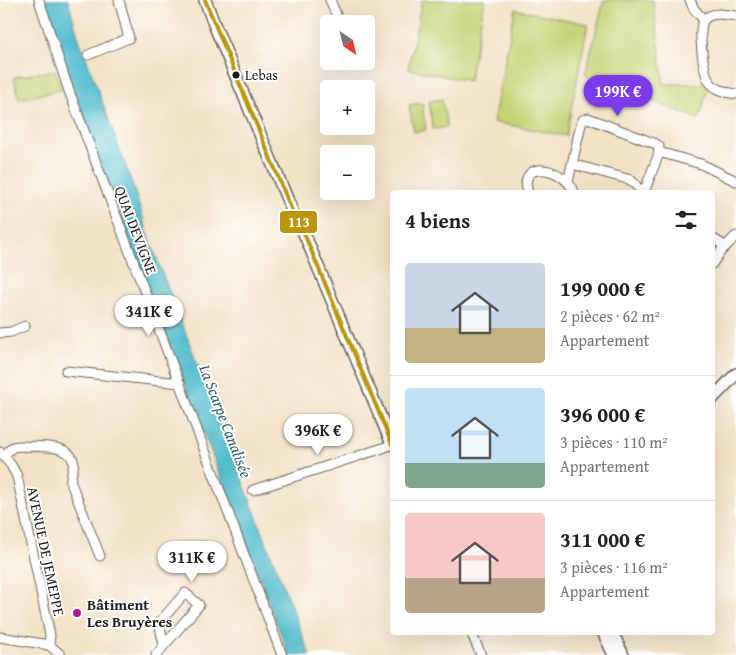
<!DOCTYPE html>
<html lang="fr">
<head>
<meta charset="utf-8">
<style>
  body { margin:0; font-family:"Gentium Book Plus",serif; background:#f6f6f6; color:#202124; height:100vh; display:flex; flex-direction:column; font-size:19px; white-space:nowrap }
  * { box-sizing:border-box; margin:0 }
  p { font-size:16px; color:#757577 }
  .icon { flex:none; width:28px; height:28px; fill:none; stroke:currentColor; stroke-width:2; stroke-linecap:round; stroke-linejoin:round }
  .map { position:relative; flex:1; overflow:hidden }
  .panel { position:absolute; left:390px; top:190px; width:325px; height:445px; display:flex; flex-direction:column; background:#fff; border-radius:5px; box-shadow:0 5px 20px #0002 }
  .panel>* { flex:none }
  .needle { width:32px; rotate:145deg }
  .buttons { position:absolute; left:320px; top:15px; display:grid; gap:10px }
  .buttons a { display:grid; place-items:center; width:55px; height:55px; border-radius:5px; background:#fff; box-shadow:0 5px 20px #0002; font-size:25px }
  .price { position:absolute; translate:-50% -42px; padding:0 11px; border-radius:18px; background:#fff; color:#222; font-size:16px; line-height:32px; filter:drop-shadow(0 1px 2px #0008) }
  .price::after { content:''; position:absolute; left:50%; top:30px; width:15px; height:11px; margin-left:-8px; background:inherit; clip-path:polygon(0 0,100% 0,50% 100%) }
  .price.selected { background:#7c3aed; color:#fff }
  ul { padding:0; list-style:none }
  li { display:flex; align-items:center; gap:15px; height:125px; padding:0 15px }
  li+li { border-top:1px solid #e0e0e0 }
  li span { display:grid; place-items:center; flex:none; width:140px; height:100px; border-radius:5px; color:#555 }
  li>.icon { margin-inline-start:auto }
  span .icon { width:60px; height:60px; fill:#fffc; stroke-width:1 }
  li b { font-size:21px }
  h2 { display:flex; justify-content:space-between; align-items:center; height:60px; padding:0 15px; font-size:21px }
  .map>svg:first-child { display:block }
  .green { fill:#c4d375; stroke:#707848 }
  .water { fill:#51bccc; stroke:#366c74 }
  .lines { fill:none; stroke-linecap:round; stroke-linejoin:round }
  .street-casing { stroke:#676158; stroke-width:11 }
  .secondary-casing { stroke:#676158; stroke-width:14 }
  .street { stroke:#fff; stroke-width:9 }
  .secondary { stroke:#fff; stroke-width:11 }
  .bus-1-casing { stroke:#fff; stroke-width:8 }
  .bus-1 { stroke:#bb950b; stroke-width:4 }
  .bus-dot { fill:#1c1c1c; stroke:#fff; stroke-width:2 }
  .poi-dot { fill:#b5179e; stroke:#fff; stroke-width:2 }
  .labels { text-anchor:middle; dominant-baseline:central; stroke-width:4; stroke-linejoin:round; paint-order:stroke }
  .bus-label { font-size:14px; fill:#1c1c1c; stroke:#fff; text-anchor:start }
  .street-label { font-size:15px; fill:#1c1c1c; stroke:#fff }
  .poi-label { font-size:15px; font-weight:bold; fill:#1c1c1c; stroke:#fff; text-anchor:start }
  .water-label { font-size:16px; font-style:italic; fill:#34646b; stroke:#fff }
  .line-badge { stroke:#fff; stroke-width:2 }
  .badge-label { font-size:14px; text-anchor:middle; font-weight:bold; fill:#fff }
</style>
</head>
<body>
<div class="map">
<svg width="736" height="655" viewBox="0 0 736 655">
  <rect width="100%" height="100%" fill="#fff"/>
  <filter id="ink" filterUnits="userSpaceOnUse"><feTurbulence type="fractalNoise" baseFrequency=".02" numOctaves="2"/><feDisplacementMap in="SourceGraphic" scale="10" xChannelSelector="R" yChannelSelector="G"/><feConvolveMatrix kernelMatrix="1 2 1 2 8 2 1 2 1" color-interpolation-filters="sRGB"/></filter>
  <filter id="wash" filterUnits="userSpaceOnUse"><feTurbulence type="fractalNoise" baseFrequency=".0096" numOctaves="4" result="noise"/><feDisplacementMap in="SourceGraphic" scale="20" xChannelSelector="R" yChannelSelector="G"/><feGaussianBlur stdDeviation="1.12" result="paint"/><feColorMatrix in="noise" values="0 0 0 0 0 0 0 0 0 0 0 0 0 0 0 0 0 1.4 0 .05"/><feComposite in="paint" operator="in"/></filter>
  <g filter="url(#wash)">
    <rect width="100%" height="100%" fill="#f3e2c6"/>
    <path class="green" d="M422 0H485L469 81 408 69Z
      M604 0H653L664 84H703L708 89 699 119 585 75Z
      M515 9 588 24 566 136 493 122Z
      M55 70 62 90 19 99 14 77Z
      M442 99 447 127 433 129 429 101Z
      M422 103 426 130 414 132 409 105Z"/>
    <path class="water" d="M45 0H68L78 36 133 186 151 244 310 655H289L107 181 63 61 46 10Z"/>
  </g>
  <g filter="url(#ink)">
    <g class="lines">
      <defs>
        <path id="street" d="M39 0 69 91 282 655
          M330 0 340 24
          M690 0 694 9 704 20
          M736 16C728 15 717 12 709 16 706 17 703 20 702 24 699 34 703 72 709 81 714 89 727 93 736 94
          M88 55 129 38 119 0
          M659 152 701 164 736 181
          M572 164 631 180 642 192
          M568 182 581 124 583 120 588 118 656 144 659 146 658 156 644 192
          M528 192C517 161 562 164 574 192
          M712 238 725 246
          M712 264 721 251 736 236
          M0 333 11 332 25 326
          M66 371 180 383
          M0 452 11 465 17 476 50 635 49 645 61 655
          M4 455 13 447 19 446C34 447 67 443 73 460 76 467 69 474 71 483L100 556
          M253 490 383 448 392 444
          M471 632 481 655
          M0 637 49 645
          M156 655 199 605 185 593 159 623 164 645"/>
        <path id="secondary" d="M205 0 214 24 293 213 301 226 389 437 392 444
          M712 399 736 374
          M603 632 614 655
          M612 632 623 655"/>
      </defs>
      <use href="#street" class="street-casing"/>
      <use href="#secondary" class="secondary-casing"/>
      <use href="#street" class="street"/>
      <use href="#secondary" class="secondary"/>
      <defs>
        <path id="bus-1" d="M205 0 293 213 301 226 392 444"/>
      </defs>
      <use href="#bus-1" class="bus-1-casing"/>
      <use href="#bus-1" class="bus-1"/>
    </g>
  </g>
  <circle class="bus-dot" cx="236" cy="75" r="4.5"/>
  <circle class="poi-dot" cx="77" cy="613" r="5"/>
  <g class="labels">
    <g class="bus-label">
      <text x="245" y="75">Lebas</text>
    </g>
    <g class="street-label">
      <text transform="translate(136 230) rotate(69)">QUAI DEVIGNE</text>
      <text transform="translate(46 551) rotate(78)">AVENUE DE JEMEPPE</text>
    </g>
    <g class="poi-label">
      <text x="87" y="604">Bâtiment<tspan x="87" dy="17">Les Bruyères</tspan></text>
    </g>
    <g class="water-label">
      <text transform="translate(226 421) rotate(69)">La Scarpe Canalisée</text>
    </g>
  </g>
  <rect class="line-badge" x="279" y="210" width="39" height="24" rx="5" fill="#bb950b"/>
  <g class="badge-label">
    <text x="299" y="227">113</text>
  </g>
</svg>
<div class="buttons">
<a><svg class="needle" viewBox="-14 -14 28 28"><path d="M0-13l5 13h-10z" fill="#e53935"/><path d="M0 13l5-13h-10z" fill="#757577"/></svg></a>
<a>+</a>
<a>−</a>
</div>
<b class="price selected" style="left:618px;top:117px">199K €</b>
<b class="price" style="left:149px;top:337px">341K €</b>
<b class="price" style="left:318px;top:456px">396K €</b>
<b class="price" style="left:192px;top:583px">311K €</b>
<section class="panel">
<h2>4 biens<svg class="icon" aria-label="filters" viewBox="0 0 24 24"><path d="M4 7h16M4 17h16"/><circle cx="9" cy="7" r="2"/><circle cx="15" cy="17" r="2"/></svg></h2>
<ul>
<li><span style="background:linear-gradient(#c9d6e8 65%,#c2b280 0)"><svg class="icon" aria-label="home" viewBox="0 0 24 24"><path d="M3 11l9-7 9 7M6 9v11h12V9"/></svg></span><div><b>199 000 €</b><p>2 pièces · 62 m²</p><p>Appartement</p></div></li>
<li><span style="background:linear-gradient(#bfe0f5 75%,#7fa58c 0)"><svg class="icon" aria-label="home" viewBox="0 0 24 24"><path d="M3 11l9-7 9 7M6 9v11h12V9"/></svg></span><div><b>396 000 €</b><p>3 pièces · 110 m²</p><p>Appartement</p></div></li>
<li><span style="background:linear-gradient(#f6c9c9 65%,#b9a48a 0)"><svg class="icon" aria-label="home" viewBox="0 0 24 24"><path d="M3 11l9-7 9 7M6 9v11h12V9"/></svg></span><div><b>311 000 €</b><p>3 pièces · 116 m²</p><p>Appartement</p></div></li>
</ul>
</section>
</div>
</body>
</html>
